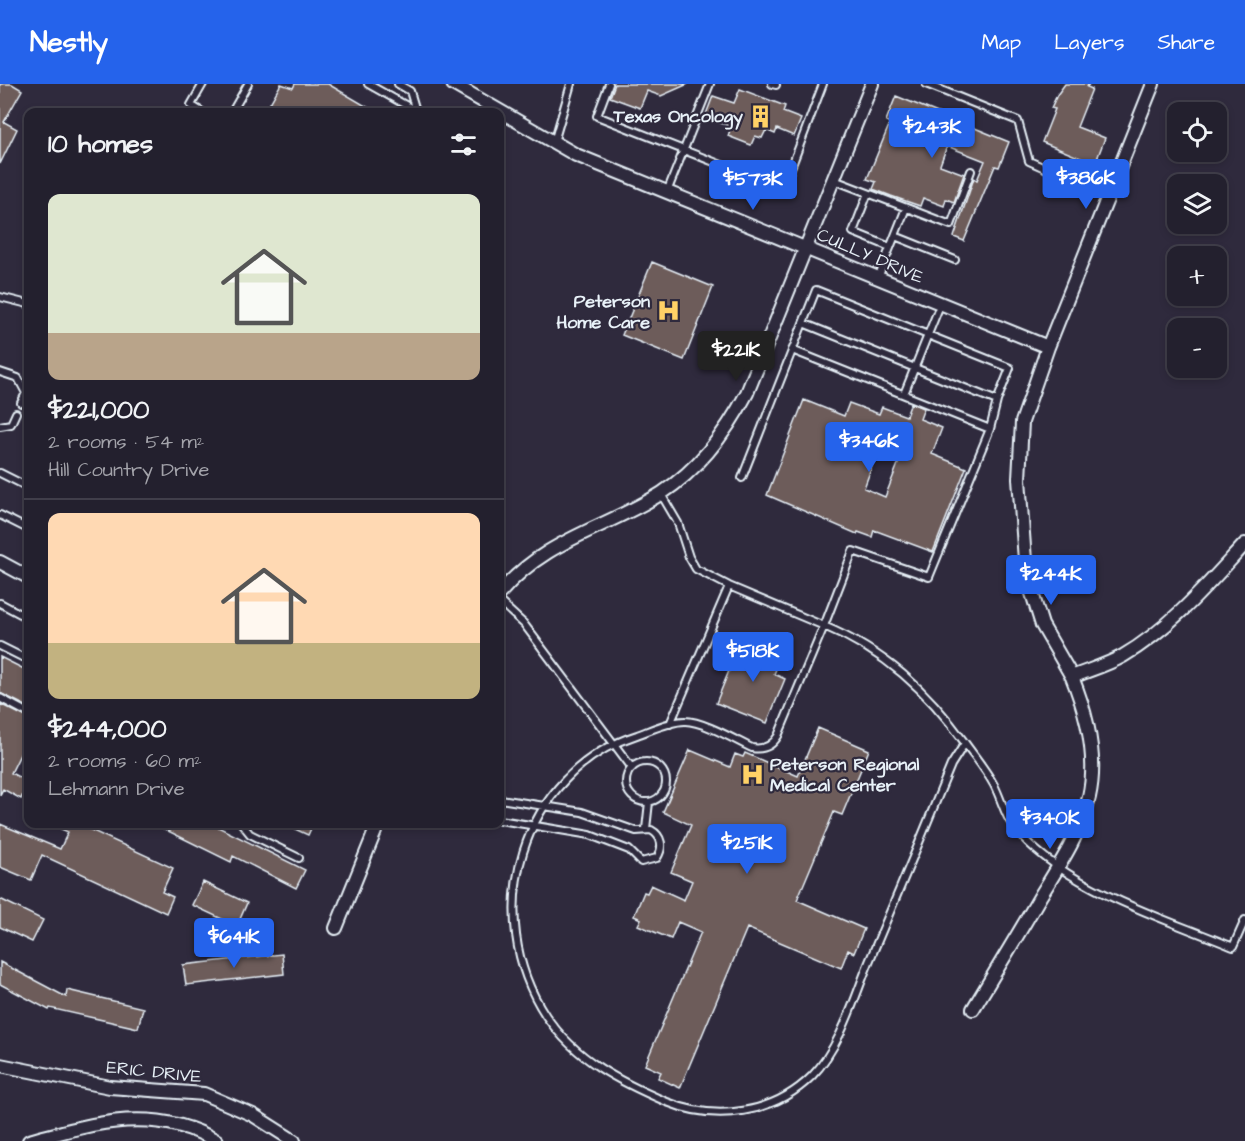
<!DOCTYPE html>
<html lang="en">
<head>
<meta charset="utf-8">
<style>
  body { margin:0; font-family:"Architects Daughter",sans-serif; background:#2b2836; color:#f1f3f6; height:100vh; display:flex; flex-direction:column; font-size:22px; white-space:nowrap }
  * { box-sizing:border-box; margin:0 }
  p { font-size:20px; color:#a3a3aa }
  .icon { flex:none; width:33px; height:33px; fill:none; stroke:currentColor; stroke-width:2; stroke-linecap:round; stroke-linejoin:round }
  .map { position:relative; flex:1; overflow:hidden }
  .side { position:absolute; left:24px; top:24px; width:480px; height:720px; display:flex; flex-direction:column; background:#23202e; border-radius:12px; box-shadow:0 3px 9px #0003,0 0 0 2px #403e4a }
  .side>* { flex:none }
  .fabs { position:absolute; left:1167px; top:18px; display:grid; gap:12px }
  .fabs a { display:grid; place-items:center; width:60px; height:60px; border-radius:12px; background:#23202e; box-shadow:0 3px 9px #0003,0 0 0 2px #403e4a; font-size:30px }
  .price { position:absolute; translate:-50% -51px; padding:0 14px; border-radius:6px; background:#2563eb; color:#fff; font-size:20px; line-height:39px; filter:drop-shadow(0 2px 3px #0008) }
  .price::after { content:''; position:absolute; left:50%; top:36px; width:18px; height:14px; margin-left:-9px; background:inherit; clip-path:polygon(0 0,100% 0,50% 100%) }
  .price.active { background:#222; color:#fff }
  ul { padding:0; list-style:none }
  li { display:grid; align-content:center; gap:12px; height:318px; padding:0 24px }
  li+li { border-top:2px solid #403e4a }
  li span { display:grid; place-items:center; height:186px; border-radius:12px; color:#555 }
  li>.icon { margin-inline-start:auto }
  span .icon { width:108px; height:108px; fill:#fffc; stroke-width:1 }
  li b { font-size:26px }
  h2 { display:flex; justify-content:space-between; align-items:center; height:72px; padding:0 24px; font-size:26px }
  header { display:flex; align-items:center; gap:36px; box-sizing:border-box; height:84px; padding:0 30px; background:#2563eb; color:#fff }
  header strong { font-size:28px }
  nav { display:flex; gap:33px; margin-inline-start:auto; font-size:21px }
  .map>svg:first-child { display:block }
  .building { fill:#6d5b5a; stroke:#e8f1f8; stroke-width:1.5; fill-rule:evenodd }
  .lines { fill:none; stroke-linecap:round; stroke-linejoin:round }
  .lane-casing { stroke:#e8f1f8; stroke-width:10 }
  .street-casing { stroke:#e8f1f8; stroke-width:16 }
  .lane { stroke:#2f2a3d; stroke-width:6 }
  .street { stroke:#2f2a3d; stroke-width:12 }
  .labels { text-anchor:middle; dominant-baseline:central; stroke-width:4.5; stroke-linejoin:round; paint-order:stroke }
  .poi-label { font-size:18px; font-weight:bold; fill:#e8f1f8; stroke:#2f2a3d; text-anchor:end }
  .street-label { font-size:18px; fill:#e8f1f8; stroke:#2f2a3d }
</style>
</head>
<body>
<header>
<strong>Nestly</strong>
<nav><a>Map</a><a>Layers</a><a>Share</a></nav>
</header>
<div class="map">
<svg width="1245" height="1057" viewBox="0 0 1245 1057">
  <rect width="100%" height="100%" fill="#2f2a3d"/>
  <filter id="ink" filterUnits="userSpaceOnUse"><feTurbulence type="fractalNoise" baseFrequency=".0167" numOctaves="2"/><feDisplacementMap in="SourceGraphic" scale="12" xChannelSelector="R" yChannelSelector="G"/><feConvolveMatrix kernelMatrix="1 2 1 2 8 2 1 2 1" color-interpolation-filters="sRGB"/></filter>
  <g filter="url(#ink)">
    <path class="building" d="M0 0H12L22 6 4 38 17 45 0 80Z
      M281 0 293 4 295 0H328L376 28H265Z
      M615 0H688L661 12 647 7 640 24 610 13Z
      M1065 0H1089L1087 3 1092 5 1077 43 1105 54 1095 80 1042 58 1055 25 1051 24 1057 11Z
      M740 5 785 22 783 28 801 35 794 52 777 45 775 50 766 46 762 54 755 52 751 61 728 52 731 43 705 33 713 12 734 19Z
      M896 12 1009 58 999 83 995 82 964 157 954 153 974 94 977 96 985 77 947 62 940 81 964 90 954 118 946 115 944 122 923 114 920 122 891 112 873 105 876 98 867 95 890 39 886 37Z
      M652 178 713 203 684 276 622 251Z
      M804 316 844 332 849 319 879 330 882 323 906 332 911 319 924 324 920 335 942 344 932 370 966 384 933 468 874 446 872 453 858 448 857 450 767 411ZM878 366 900 375 885 413 864 404Z
      M746 557 782 571 774 590 785 595 767 639 716 619 735 572 739 573Z
      M0 573 28 587V623L0 609Z
      M0 620 28 634V654L11 689 28 698 21 715 3 705 0 711Z
      M818 644 869 666 842 731 834 728 797 816 864 845 854 869 848 866 841 884 747 844 680 1004 658 994 661 988 645 981 701 848 678 838 671 855 638 841 641 835 634 832 644 808 647 809 651 801 684 816 692 797 671 788 691 741 663 728 690 666 730 683 735 670 743 673 745 669 798 692Z
      M0 740 60 765 68 748 50 740H78L173 784 162 808 173 813 166 829 42 771 31 796 0 783Z
      M154 740H212L305 786 296 804 233 772 231 778Z
      M284 740H313L308 751Z
      M203 798 247 819 237 842 192 821Z
      M0 815 43 836 32 858 0 843Z
      M282 870 284 890 186 901 183 881Z
      M0 878 66 913 67 906 143 924 138 944 50 924 49 926 0 900Z"/>
    <g class="lines">
      <defs>
        <path id="lane" d="M368 0 418 28
          M398 0 410 7 416 27
          M609 0 597 32 783 105 823 0
          M772 0 776 1
          M926 0 1018 37 1029 77 1107 112
          M202 28 191 21 203 0
          M232 28 248 0
          M554 58 571 0
          M834 96 951 141 971 87
          M667 108 710 0
          M868 109 853 148 890 163
          M895 152 955 176
          M878 194 906 124
          M0 213 28 220
          M803 239 997 317
          M792 266 990 345
          M0 288 18 294 26 309 21 319
          M904 310 940 221
          M0 342 11 340 16 329
          M0 389 28 403
          M661 410 678 439 689 473 696 485 729 502 824 542 853 467 929 493 990 345 997 317 1010 284 816 206 742 394
          M0 431 28 445
          M500 518 524 540 632 684
          M0 519 28 534
          M824 542C884 567 927 606 965 659L951 681C924 747 897 812 869 878 854 915 841 962 812 992 774 1030 716 1038 667 1018 620 998 576 976 546 932 480 832 521 688 637 651 651 646 670 637 685 637 703 637 735 656 752 664 764 666 772 662 778 652Z
          M0 562 22 573 28 571
          M0 614 28 629
          M670 640 729 502
          M965 659C975 673 986 686 994 701 1001 714 1004 730 1013 742 1063 805 1162 833 1233 863L1245 836
          M626 698a20 20 0 1 1 40 0a20 20 0 1 1-40 0Z
          M500 715 582 728 636 747 651 746C662 752 664 763 657 774L641 778 629 766 590 751 500 736
          M242 740 250 750 299 774
          M646 745 649 718"/>
        <path id="street" d="M453 0 576 71 1048 263
          M1153 0 1048 263 1022 338 1019 395 1026 490 1042 541 1072 593C1089 586 1107 581 1123 572 1171 544 1208 500 1245 460
          M0 478 28 493
          M500 509C545 455 605 445 662 409 700 384 726 349 747 309L872 0
          M336 844 378 740
          M973 925C996 887 1019 849 1041 811 1060 780 1081 749 1089 713 1098 673 1087 630 1072 593
          M0 981 110 1003 204 1010 253 1031 294 1057
          M29 1057C94 1039 154 1021 217 1057"/>
      </defs>
      <use href="#lane" class="lane-casing"/>
      <use href="#street" class="street-casing"/>
      <use href="#lane" class="lane"/>
      <use href="#street" class="street"/>
    </g>
  </g>
  <defs>
    <symbol id="building-bare" viewBox="-9 -9 18 18"><path d="M-4-6H4V6H1V3H-1V6H-4ZM-2.5-4.3h1.7v1.8h-1.7ZM.8-4.3h1.7v1.8H.8ZM-2.5-1h1.7V.8h-1.7ZM.8-1h1.7V.8H.8Z" fill="#ffd166" stroke="#2f2a3d" stroke-width="2.5" paint-order="stroke"/></symbol>
    <symbol id="hospital-bare" viewBox="-9 -9 18 18"><path d="M-5-5h3v3.5h4V-5h3V5h-3V1.5h-4V5h-3Z" fill="#ffd166" stroke="#2f2a3d" stroke-width="2.5" paint-order="stroke"/></symbol>
  </defs>
  <g fill-rule="evenodd">
    <use href="#building-bare" x="744" y="16" width="33" height="33"/>
    <use href="#hospital-bare" x="652" y="210" width="33" height="33"/>
    <use href="#hospital-bare" x="736" y="674" width="33" height="33"/>
  </g>
  <g class="labels">
    <g class="poi-label">
      <text x="743" y="32">Texas Oncology</text>
      <text x="650" y="217">Peterson<tspan x="650" dy="21">Home Care</tspan></text>
      <text x="770" y="680" text-anchor="start">Peterson Regional<tspan x="770" dy="21">Medical Center</tspan></text>
    </g>
    <g class="street-label">
      <text transform="translate(870 172) rotate(23)">CULLY DRIVE</text>
      <text transform="translate(154 988) rotate(6)">ERIC DRIVE</text>
    </g>
  </g>
</svg>
<div class="fabs">
<a><svg class="icon" aria-label="locate" viewBox="0 0 24 24"><circle cx="12" cy="12" r="6"/><path d="M12 2v4M12 18v4M2 12h4M18 12h4"/></svg></a>
<a><svg class="icon" aria-label="layers" viewBox="0 0 24 24"><path d="M12 4l9 5-9 5-9-5zM3 14l9 5 9-5"/></svg></a>
<a>+</a>
<a>−</a>
</div>
<b class="price" style="left:932px;top:75px">$243K</b>
<b class="price" style="left:1086px;top:126px">$386K</b>
<b class="price" style="left:753px;top:127px">$573K</b>
<b class="price active" style="left:736px;top:298px">$221K</b>
<b class="price" style="left:869px;top:389px">$346K</b>
<b class="price" style="left:1051px;top:522px">$244K</b>
<b class="price" style="left:753px;top:599px">$518K</b>
<b class="price" style="left:1050px;top:766px">$340K</b>
<b class="price" style="left:747px;top:791px">$251K</b>
<b class="price" style="left:234px;top:885px">$641K</b>
<section class="side">
<h2>10 homes<svg class="icon" aria-label="filters" viewBox="0 0 24 24"><path d="M4 7h16M4 17h16"/><circle cx="9" cy="7" r="2"/><circle cx="15" cy="17" r="2"/></svg></h2>
<ul>
<li><span style="background:linear-gradient(#dfe7d0 75%,#b9a48a 0)"><svg class="icon" aria-label="home" viewBox="0 0 24 24"><path d="M3 11l9-7 9 7M6 9v11h12V9"/></svg></span><div><b>$221,000</b><p>2 rooms · 54 m²</p><p>Hill Country Drive</p></div></li>
<li><span style="background:linear-gradient(#ffd9b3 70%,#c2b280 0)"><svg class="icon" aria-label="home" viewBox="0 0 24 24"><path d="M3 11l9-7 9 7M6 9v11h12V9"/></svg></span><div><b>$244,000</b><p>2 rooms · 60 m²</p><p>Lehmann Drive</p></div></li>
</ul>
</section>
</div>
</body>
</html>
